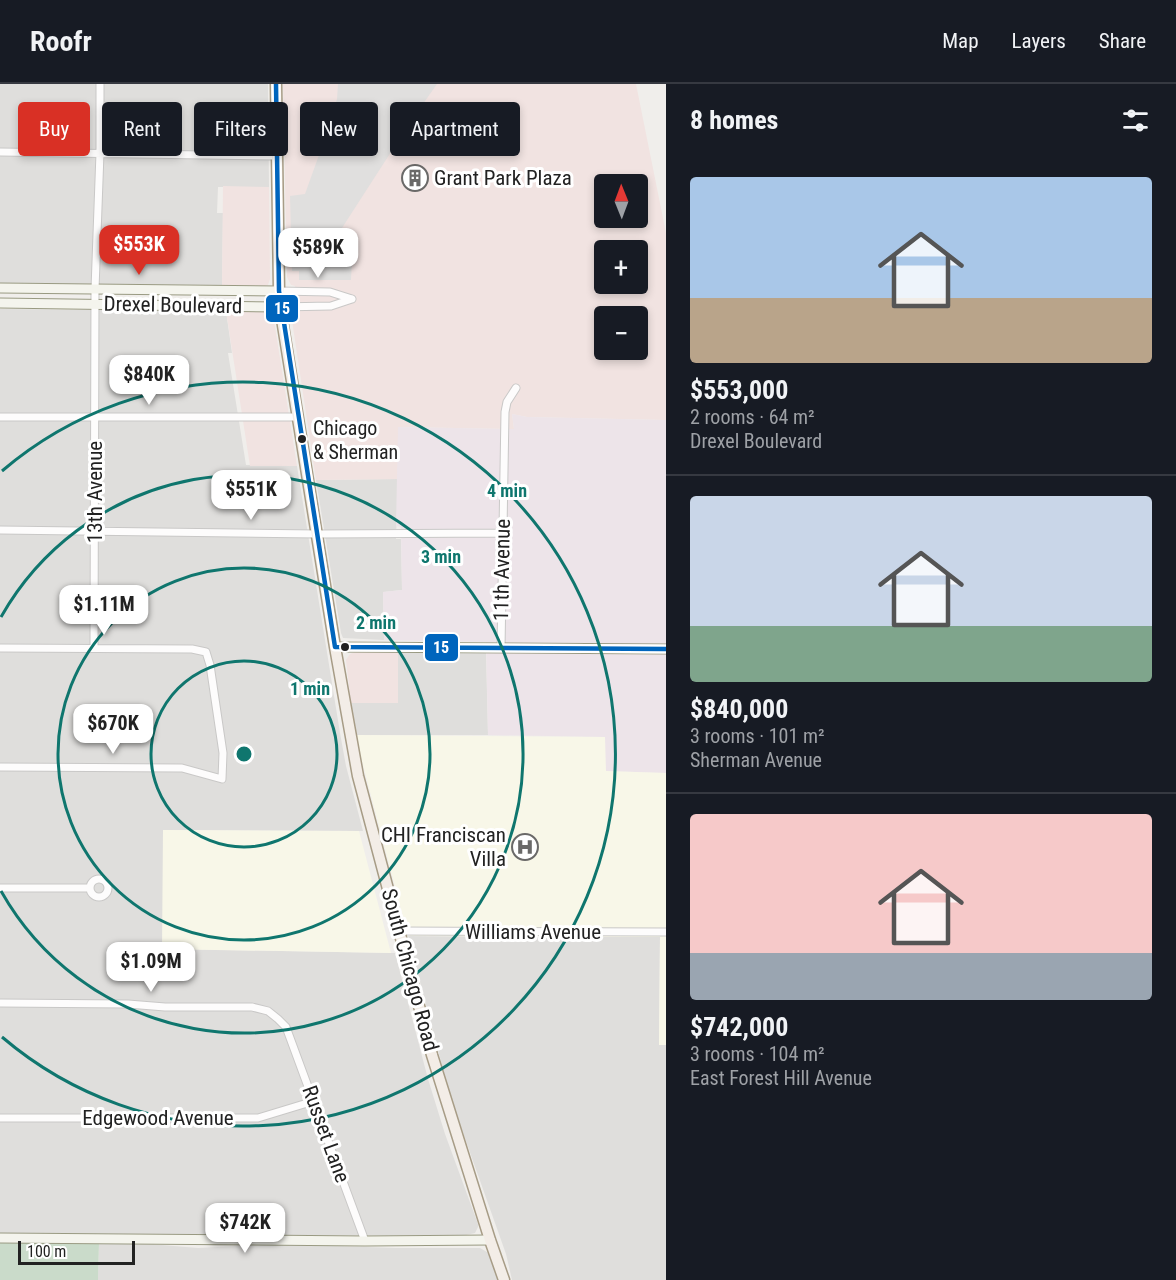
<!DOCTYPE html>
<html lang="en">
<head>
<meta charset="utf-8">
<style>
  body { margin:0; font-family:"Roboto Condensed",sans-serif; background:#20242c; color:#f1f3f6; height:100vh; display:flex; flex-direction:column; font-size:22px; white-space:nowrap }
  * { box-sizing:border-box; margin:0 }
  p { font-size:20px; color:#9ea1a6 }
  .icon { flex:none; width:33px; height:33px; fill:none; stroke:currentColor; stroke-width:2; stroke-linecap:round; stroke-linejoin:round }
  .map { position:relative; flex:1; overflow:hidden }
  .panel { display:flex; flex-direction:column; background:#171b24; width:510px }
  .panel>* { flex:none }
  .top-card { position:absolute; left:18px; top:18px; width:558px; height:54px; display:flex; gap:12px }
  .needle { width:39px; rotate:359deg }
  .fabs { position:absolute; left:594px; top:90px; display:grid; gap:12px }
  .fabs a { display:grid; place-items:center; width:54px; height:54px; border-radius:6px; background:#171b24; box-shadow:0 3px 9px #0003; font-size:30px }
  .scale { position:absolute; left:18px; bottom:15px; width:117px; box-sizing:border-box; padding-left:6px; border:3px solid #222; border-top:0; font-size:16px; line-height:21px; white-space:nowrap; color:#222; -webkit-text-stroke:4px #fff; paint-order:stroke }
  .price { position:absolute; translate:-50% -51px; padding:0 14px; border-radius:12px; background:#fff; color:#222; font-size:20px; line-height:39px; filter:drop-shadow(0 2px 3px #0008) }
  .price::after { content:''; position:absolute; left:50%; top:36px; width:18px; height:14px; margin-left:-9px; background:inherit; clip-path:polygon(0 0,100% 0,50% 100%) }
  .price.current { background:#d93025; color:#fff }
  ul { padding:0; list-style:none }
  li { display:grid; align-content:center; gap:12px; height:318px; padding:0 24px }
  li+li { border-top:2px solid #363941 }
  li span { display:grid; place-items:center; height:186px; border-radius:6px; color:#555 }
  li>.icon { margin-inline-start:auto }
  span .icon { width:108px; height:108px; fill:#fffc; stroke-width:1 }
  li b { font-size:26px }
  h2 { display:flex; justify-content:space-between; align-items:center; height:72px; padding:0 24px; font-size:26px }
  .pill { padding:0 21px; border-radius:6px; background:#171b24; box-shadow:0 3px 9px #0003; font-size:21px; line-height:54px }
  .pill.current { background:#d93025; color:#fff }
  header { display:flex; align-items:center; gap:36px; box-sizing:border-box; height:84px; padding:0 30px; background:#171b24; border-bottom:2px solid #363941 }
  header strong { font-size:28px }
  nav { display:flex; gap:33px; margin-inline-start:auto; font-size:21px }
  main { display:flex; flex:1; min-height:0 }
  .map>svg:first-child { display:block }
  .residential { fill:#dfdedc }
  .commercial { fill:#f1e3e1; fill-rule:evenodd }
  .industrial { fill:#ede4e9 }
  .education { fill:#f8f7e8 }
  .cemetery { fill:#cadbca }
  .parking { fill:#e0dfde }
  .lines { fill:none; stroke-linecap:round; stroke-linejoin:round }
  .street-casing { stroke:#c9c8c7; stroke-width:9 }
  .secondary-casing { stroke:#999a82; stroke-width:11 }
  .primary-casing { stroke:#a79c86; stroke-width:13 }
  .street { stroke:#fdfcfc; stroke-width:7 }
  .secondary { stroke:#f4f4ed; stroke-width:9 }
  .primary { stroke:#f3ede7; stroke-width:10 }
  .bus-1-casing { stroke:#fff; stroke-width:9 }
  .bus-1 { stroke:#0065bd; stroke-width:4.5 }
  .ring { fill:none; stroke:#0f766e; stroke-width:3 }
  .bus-dot { fill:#222; stroke:#fff; stroke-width:2 }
  .labels { text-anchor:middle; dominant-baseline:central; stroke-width:6; stroke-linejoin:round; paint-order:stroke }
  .bus-label { font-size:20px; fill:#222; stroke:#fff; text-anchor:start }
  .poi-label { font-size:21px; fill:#222; stroke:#fff; text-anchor:start }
  .street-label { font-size:21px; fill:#222; stroke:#fff }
  .centre { fill:#0f766e; stroke:#fff; stroke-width:3 }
  .ring-label { font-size:18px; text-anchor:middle; font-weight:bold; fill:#0f766e; stroke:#fff; stroke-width:6; stroke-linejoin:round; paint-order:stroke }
  .line-badge { stroke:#fff; stroke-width:2 }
  .badge-label { font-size:16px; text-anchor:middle; font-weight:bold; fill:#fff }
</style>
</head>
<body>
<header>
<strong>Roofr</strong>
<nav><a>Map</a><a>Layers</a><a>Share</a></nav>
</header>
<main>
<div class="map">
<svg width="666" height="1196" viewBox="0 0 666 1196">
  <rect width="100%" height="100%" fill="#f0eeeb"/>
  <path class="residential" d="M0 0H268L269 103H218L217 129H223L222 201 0 200Z
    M0 225 226 227 232 269H228L246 381 297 382 340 649 346 682 363 747 163 746V865L395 869 428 995 445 1050 478 1140V1143L475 1149 466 1151 405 1152 0 1149Z
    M398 395 396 455H401L402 506 383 508 384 556 343 554 341 549 316 396Z
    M398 568 486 569 488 651H357L351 619H398Z
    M408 852 660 853 659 961H666V1196H512L506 1170 456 1029 444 989Z
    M99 1159 150 1160 198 1164 277 1160 396 1164H480L487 1168 491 1174 499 1196H98Z"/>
  <path class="commercial" d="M283 0H636L666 149V336L527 333 512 330 514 345 399 343 398 395 316 396 293 243 292 234 295 202 291 201 287 193ZM604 100H638V134H604ZM604 166H638V200H604ZM604 232H638V266H604Z
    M223 102 269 103 270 195 268 201 265 202 222 201Z
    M226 227H262L273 230 297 382H250Z
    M355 568H398V619H351L346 576 350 570Z"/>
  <path class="industrial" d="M512 330 527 333 666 336V689L605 687V653L488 651 486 558 384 556 383 508 402 506 401 443 396 442 398 343 514 345Z"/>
  <path class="education" d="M357 651 605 653 606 687 666 689V961H659L660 853 408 852 359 666Z
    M163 746 359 747 391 869 162 865Z"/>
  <path class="cemetery" d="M0 1158 99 1159 98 1196H0Z"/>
  <path class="parking" d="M338 0H437L411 37 331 161 352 175 351 196H299V187H292L290 112 305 110 324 57 337 15Z"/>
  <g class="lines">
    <defs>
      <path id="street" d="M0 68 277 72
        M279 207 330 208 352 215
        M280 223 331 222 352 215
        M0 333H298
        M0 446 318 450 502 449
        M0 564 192 565 206 568 210 581 223 669 222 695 182 684 0 683
        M94 564 95 205 100 69V0
        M501 564 505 328 507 318 516 304
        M90 804a9 9 0 1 1 18 0a9 9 0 1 1-18 0Z
        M0 804H90
        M399 847 666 848
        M0 919 128 920 165 923H252L268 927 278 935 286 943 365 1157
        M0 1034H258L314 1017"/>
      <path id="secondary" d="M0 204 279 207
        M0 219 280 223
        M335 563 666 565
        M0 1154 365 1157 490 1156"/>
      <path id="primary" d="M276 0 279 207 280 223 335 563 358 692 432 971 490 1156 504 1196"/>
    </defs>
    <use href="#street" class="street-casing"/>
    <use href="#secondary" class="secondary-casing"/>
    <use href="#primary" class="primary-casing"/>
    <use href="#street" class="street"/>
    <use href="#secondary" class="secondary"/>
    <use href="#primary" class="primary"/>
    <defs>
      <path id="bus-1" d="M276 0 279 207 335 563 666 565"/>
    </defs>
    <use href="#bus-1" class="bus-1-casing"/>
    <use href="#bus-1" class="bus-1"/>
  </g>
  <g class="ring">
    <circle cx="244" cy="670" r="93"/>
    <circle cx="244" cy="670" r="186"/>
    <path d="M1 533A279 279 0 1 1 1 807"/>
    <path d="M2 387A372 372 0 1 1 2 953"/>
  </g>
  <defs>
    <symbol id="building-ring" viewBox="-11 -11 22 22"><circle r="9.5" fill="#fff" stroke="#6a6968" stroke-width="1.5"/><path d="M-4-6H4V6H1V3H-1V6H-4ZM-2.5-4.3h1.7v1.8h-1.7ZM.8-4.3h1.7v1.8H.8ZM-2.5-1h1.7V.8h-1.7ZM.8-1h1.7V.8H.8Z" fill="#6a6968"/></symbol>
    <symbol id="hospital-ring" viewBox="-11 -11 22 22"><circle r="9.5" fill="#fff" stroke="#6a6968" stroke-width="1.5"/><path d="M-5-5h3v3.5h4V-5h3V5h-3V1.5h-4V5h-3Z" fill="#6a6968"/></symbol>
  </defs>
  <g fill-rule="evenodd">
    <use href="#building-ring" x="400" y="79" width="30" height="30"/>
    <use href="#hospital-ring" x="510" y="748" width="30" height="30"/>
  </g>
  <g class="bus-dot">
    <circle cx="302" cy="355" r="5"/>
    <circle cx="345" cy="563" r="5"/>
  </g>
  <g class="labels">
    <g class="bus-label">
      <text x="313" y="344">Chicago<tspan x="313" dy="24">&amp; Sherman</tspan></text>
    </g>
    <g class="poi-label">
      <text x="434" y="94">Grant Park Plaza</text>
      <text x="506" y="751" text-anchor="end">CHI Franciscan<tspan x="506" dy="24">Villa</tspan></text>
    </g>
    <g class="street-label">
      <text transform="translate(173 221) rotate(1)">Drexel Boulevard</text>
      <text transform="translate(95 408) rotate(-90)">13th Avenue</text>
      <text transform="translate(502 486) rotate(-89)">11th Avenue</text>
      <text x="533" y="848">Williams Avenue</text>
      <text transform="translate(410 886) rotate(75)">South Chicago Road</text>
      <text x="158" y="1034">Edgewood Avenue</text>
      <text transform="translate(326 1050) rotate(70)">Russet Lane</text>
    </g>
  </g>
  <circle cx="244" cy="670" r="9" class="centre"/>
  <g class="ring-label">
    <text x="507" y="413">4 min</text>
    <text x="441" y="479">3 min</text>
    <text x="376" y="545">2 min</text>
    <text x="310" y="611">1 min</text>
  </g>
  <g class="line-badge">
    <rect x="265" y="210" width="34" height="29" rx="6" fill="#0065bd"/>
    <rect x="424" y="549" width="35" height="29" rx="6" fill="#0065bd"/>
  </g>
  <g class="badge-label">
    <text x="282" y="230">15</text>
    <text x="441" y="569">15</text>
  </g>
</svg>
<div class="fabs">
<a><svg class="needle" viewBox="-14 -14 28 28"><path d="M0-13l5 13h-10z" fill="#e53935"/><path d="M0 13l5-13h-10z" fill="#9ea1a6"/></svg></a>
<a>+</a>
<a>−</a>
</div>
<div class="scale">100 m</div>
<b class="price current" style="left:139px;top:192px">$553K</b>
<b class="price" style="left:318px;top:195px">$589K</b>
<b class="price" style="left:149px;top:322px">$840K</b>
<b class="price" style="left:251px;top:437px">$551K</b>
<b class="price" style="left:104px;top:552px">$1.11M</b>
<b class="price" style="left:113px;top:671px">$670K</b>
<b class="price" style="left:151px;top:909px">$1.09M</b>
<b class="price" style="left:245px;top:1170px">$742K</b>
<div class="top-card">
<a class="pill current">Buy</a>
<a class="pill">Rent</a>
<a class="pill">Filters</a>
<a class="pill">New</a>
<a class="pill">Apartment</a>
</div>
</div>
<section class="panel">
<h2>8 homes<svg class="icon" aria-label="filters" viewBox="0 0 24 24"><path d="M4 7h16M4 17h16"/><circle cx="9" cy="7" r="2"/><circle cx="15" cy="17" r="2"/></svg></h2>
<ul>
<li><span style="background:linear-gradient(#a9c7e8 65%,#b9a48a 0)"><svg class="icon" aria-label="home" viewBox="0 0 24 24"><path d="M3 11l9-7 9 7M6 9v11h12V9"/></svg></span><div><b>$553,000</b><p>2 rooms · 64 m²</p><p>Drexel Boulevard</p></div></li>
<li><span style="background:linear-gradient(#c9d6e8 70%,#7fa58c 0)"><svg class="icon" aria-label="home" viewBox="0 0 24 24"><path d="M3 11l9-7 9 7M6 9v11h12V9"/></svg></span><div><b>$840,000</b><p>3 rooms · 101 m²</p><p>Sherman Avenue</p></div></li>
<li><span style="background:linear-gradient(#f6c9c9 75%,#9aa5b1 0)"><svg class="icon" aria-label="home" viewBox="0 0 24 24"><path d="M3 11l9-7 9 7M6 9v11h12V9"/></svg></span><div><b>$742,000</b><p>3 rooms · 104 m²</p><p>East Forest Hill Avenue</p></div></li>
</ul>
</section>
</main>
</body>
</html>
